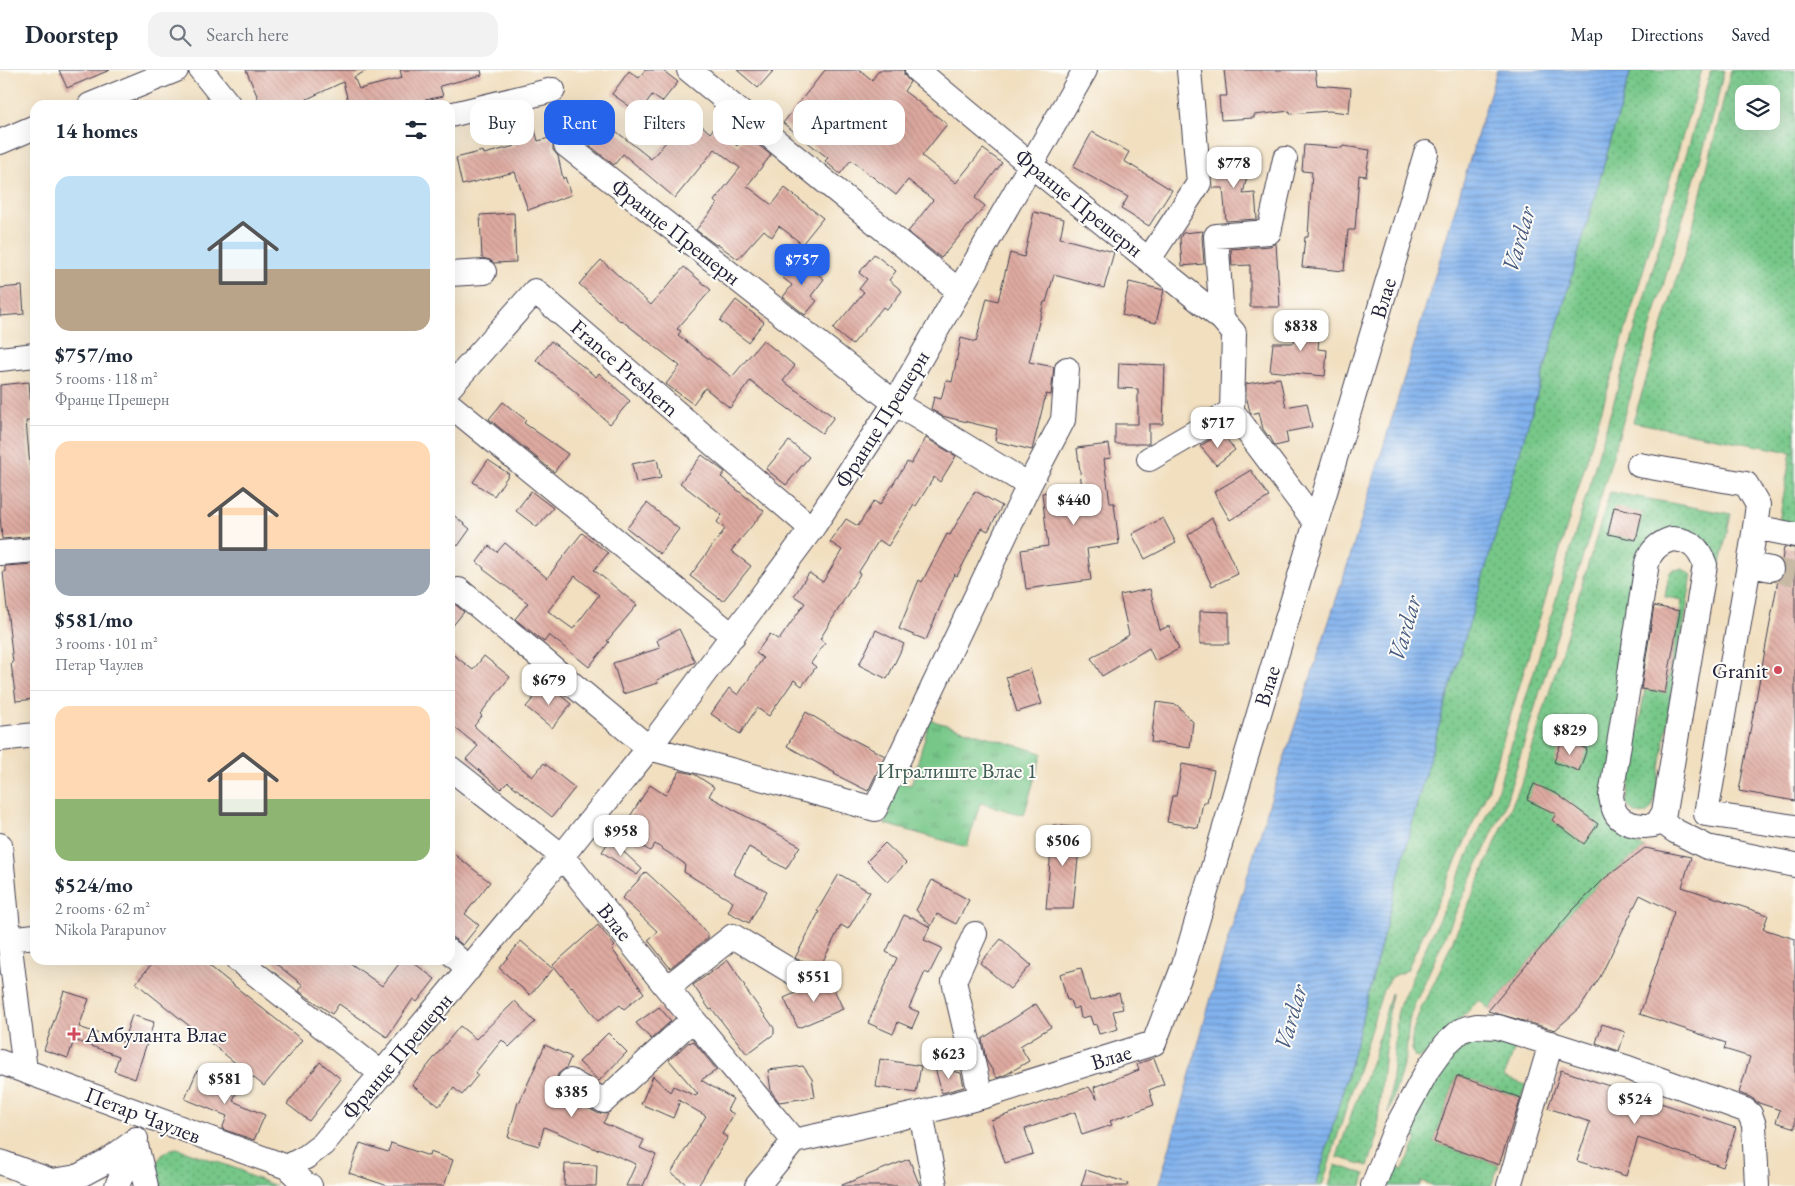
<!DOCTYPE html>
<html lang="en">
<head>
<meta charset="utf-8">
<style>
  body { margin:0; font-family:"EB Garamond",serif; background:#f2f2f3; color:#1f2937; height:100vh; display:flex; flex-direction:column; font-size:19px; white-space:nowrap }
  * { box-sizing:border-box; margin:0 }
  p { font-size:16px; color:#747a83 }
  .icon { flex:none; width:28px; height:28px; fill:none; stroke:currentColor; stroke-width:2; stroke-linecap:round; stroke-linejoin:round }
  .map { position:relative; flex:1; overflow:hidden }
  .panel { position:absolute; left:30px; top:30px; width:425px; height:865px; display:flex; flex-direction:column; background:#fff; border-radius:15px; box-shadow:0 5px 20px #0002 }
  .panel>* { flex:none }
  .hud { position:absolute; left:470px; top:30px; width:475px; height:45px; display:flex; gap:10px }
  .tools { position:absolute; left:1735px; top:15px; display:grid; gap:10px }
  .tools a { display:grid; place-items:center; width:45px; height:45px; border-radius:10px; background:#fff; box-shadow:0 5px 20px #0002; font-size:25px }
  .price { position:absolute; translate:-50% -42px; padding:0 11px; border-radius:10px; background:#fff; color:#222; font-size:16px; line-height:32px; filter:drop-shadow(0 1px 2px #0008) }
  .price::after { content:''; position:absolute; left:50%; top:30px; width:15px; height:11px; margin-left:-8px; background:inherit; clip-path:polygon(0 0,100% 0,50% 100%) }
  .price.on { background:#2563eb; color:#fff }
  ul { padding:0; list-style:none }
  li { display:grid; align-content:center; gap:10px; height:265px; padding:0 25px }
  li+li { border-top:1px solid #e0e1e3 }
  li span { display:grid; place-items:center; height:155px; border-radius:15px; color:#555 }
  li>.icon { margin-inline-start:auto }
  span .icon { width:90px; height:90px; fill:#fffc; stroke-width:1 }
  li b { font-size:21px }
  h2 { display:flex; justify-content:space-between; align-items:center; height:60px; padding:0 25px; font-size:21px }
  .tag { padding:0 18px; border-radius:15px; background:#fff; box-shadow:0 5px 20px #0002; font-size:18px; line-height:45px }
  .tag.on { background:#2563eb; color:#fff }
  header { display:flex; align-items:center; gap:30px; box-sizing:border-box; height:70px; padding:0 25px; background:#fff; border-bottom:1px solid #e0e1e3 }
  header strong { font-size:24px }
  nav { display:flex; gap:28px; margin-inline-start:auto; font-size:18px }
  .search { width:350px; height:45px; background:#f2f2f3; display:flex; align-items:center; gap:12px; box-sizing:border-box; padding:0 18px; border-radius:15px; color:#747a83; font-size:19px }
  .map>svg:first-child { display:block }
  .grass { fill:url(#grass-dots); stroke:#4c7462; fill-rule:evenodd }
  .park { fill:url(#park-tufts); stroke:#4c7462 }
  .water { fill:url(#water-rules); stroke:#526a94 }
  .building { fill:url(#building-back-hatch); fill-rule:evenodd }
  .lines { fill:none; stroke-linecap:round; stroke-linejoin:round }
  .minor-tunnel { stroke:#c8b9a5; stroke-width:24; stroke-dasharray:24 12; stroke-linecap:butt }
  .minor-casing { stroke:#413e4f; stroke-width:26 }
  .minor { stroke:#fff; stroke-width:24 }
  .poi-dot { fill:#d1495b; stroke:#fdfcf7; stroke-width:2 }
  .labels { text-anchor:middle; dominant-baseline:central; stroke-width:4; stroke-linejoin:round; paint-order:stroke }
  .street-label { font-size:22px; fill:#22223b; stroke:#fdfcf7 }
  .poi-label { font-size:22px; fill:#22223b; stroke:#fdfcf7; text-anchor:end }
  .park-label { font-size:22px; fill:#3f5c56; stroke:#fdfcf7 }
  .water-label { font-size:24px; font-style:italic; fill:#485c82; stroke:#fdfcf7 }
</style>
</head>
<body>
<header>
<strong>Doorstep</strong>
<div class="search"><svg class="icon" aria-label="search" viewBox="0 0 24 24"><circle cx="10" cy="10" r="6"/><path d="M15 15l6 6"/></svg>Search here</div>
<nav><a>Map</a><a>Directions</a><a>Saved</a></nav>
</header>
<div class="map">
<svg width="1795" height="1116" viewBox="0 0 1795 1116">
  <defs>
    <pattern id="grass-dots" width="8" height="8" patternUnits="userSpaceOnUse" patternTransform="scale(1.25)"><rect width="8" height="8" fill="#76c788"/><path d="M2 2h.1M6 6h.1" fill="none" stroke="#60a170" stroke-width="1.8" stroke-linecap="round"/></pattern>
    <pattern id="park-tufts" width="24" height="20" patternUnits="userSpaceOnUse" patternTransform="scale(1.25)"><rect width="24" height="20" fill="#76c788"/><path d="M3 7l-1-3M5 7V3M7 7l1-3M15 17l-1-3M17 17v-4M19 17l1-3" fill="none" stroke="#60a170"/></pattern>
    <pattern id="water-rules" width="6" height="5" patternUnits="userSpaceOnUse" patternTransform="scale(1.25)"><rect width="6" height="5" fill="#82b2ed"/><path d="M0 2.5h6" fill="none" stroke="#6a90c1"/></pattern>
    <pattern id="building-back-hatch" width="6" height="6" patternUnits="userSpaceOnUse" patternTransform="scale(1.25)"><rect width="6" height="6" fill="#deaaa0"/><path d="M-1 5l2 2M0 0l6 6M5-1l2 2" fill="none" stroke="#be928b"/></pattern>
  </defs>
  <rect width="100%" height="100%" fill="#fdfcf7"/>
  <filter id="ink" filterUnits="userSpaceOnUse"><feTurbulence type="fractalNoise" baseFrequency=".02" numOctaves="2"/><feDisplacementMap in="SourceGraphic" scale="10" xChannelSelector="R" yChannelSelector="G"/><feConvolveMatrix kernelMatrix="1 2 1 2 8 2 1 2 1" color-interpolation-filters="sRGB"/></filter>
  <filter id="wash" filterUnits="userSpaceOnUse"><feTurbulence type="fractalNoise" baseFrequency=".0096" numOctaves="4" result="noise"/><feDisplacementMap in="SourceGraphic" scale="20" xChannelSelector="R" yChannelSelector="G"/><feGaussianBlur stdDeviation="1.12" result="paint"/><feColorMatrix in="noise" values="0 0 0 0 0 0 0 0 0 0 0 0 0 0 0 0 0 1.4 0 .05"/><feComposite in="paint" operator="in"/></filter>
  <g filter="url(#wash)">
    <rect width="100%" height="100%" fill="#f1dfc0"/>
    <path class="grass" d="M1631 0H1702L1641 208 1489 718 1407 900 1392 907 1383 920 1322 1116H1316L1354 980 1421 718 1443 642 1576 192Z
      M1711 0H1724L1714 43 1586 477 1560 556 1504 738 1464 824 1413 938 1409 951 1406 985 1389 1043 1397 945 1400 934 1497 722 1551 546Z
      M1731 0H1795V455L1779 452 1791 382 1633 352 1693 156ZM1744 24H1771V51H1744Z
      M1610 422 1731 444 1715 517V499L1663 461 1615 759 1633 772 1645 778 1604 809 1571 842 1489 939 1479 930 1426 984 1419 988 1415 987C1403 968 1426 928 1435 911L1522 712Z
      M1683 499 1692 505 1655 728C1654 732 1653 736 1650 740 1643 750 1630 742 1626 733L1645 619 1666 623 1682 530 1665 527 1669 504 1672 500Z
      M1391 923 1378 1049V1066L1368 1096 1337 1087 1352 1042 1374 985Z
      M1477 963 1517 973 1504 1007 1526 1015 1521 1028 1457 1006 1434 1072 1499 1095 1491 1116H1434L1421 1111 1419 1116H1382L1390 1095 1403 1100 1417 1069 1403 1063 1455 971Z
      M177 1078 243 1101 245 1104 276 1116H154C152 1100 159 1079 177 1078Z
      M1335 1095 1365 1104 1362 1116H1329Z"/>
    <path class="park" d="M930 650 1042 683 1024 745 980 733 967 777 885 754 897 712 911 715Z"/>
    <path class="water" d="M1497 0H1631L1576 192 1443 642 1421 718 1354 980 1316 1116H1159L1219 899 1268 738 1350 487Z"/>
    <g id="blocks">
      <path class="building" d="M59 0H110L67 18Z
        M246 0H368L354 7 359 19 402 8 400 0H481L482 5 440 16 443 26 404 35H349L343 12 307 29 309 35H261Z
        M645 0H662L678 12 662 32 652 25 639 43 612 24 629 1 639 8Z
        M737 0H774L758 18Z
        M825 0H860L872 10 879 0H904V5L910 12 904 21 947 54 922 86 956 113 983 79 1002 93 975 128 985 136 941 188 908 162 933 130 908 110 896 125 851 90 840 104 825 91 828 88 783 53Z
        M1224 0H1315L1317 15 1351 18 1349 43 1329 41 1290 44V41L1254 45V48L1221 50 1219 26H1227Z
        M690 45 710 63 715 57 737 76 746 65 771 85 747 116 772 135 785 118 823 148 802 174 779 156 772 167 764 160 738 189 717 174 716 175 696 160 717 134 714 131 740 98 715 79 675 128 623 84 614 95 590 76 608 55 651 89Z
        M532 49 538 71 553 67V80L558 86 563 109 565 107 571 125 528 140 515 102 462 115 456 88 483 81 484 84 515 76 510 54Z
        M1092 62 1129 82 1124 91 1172 120 1149 156 1121 139 1128 127 1073 97Z
        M1304 75 1342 78 1343 76 1370 80 1366 106 1359 105 1355 160H1348L1344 201 1302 197 1305 167H1308L1312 102 1302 101Z
        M1211 90H1245L1247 106 1243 124 1255 123 1257 149 1226 151 1223 118H1213Z
        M1034 142 1064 149 1060 168 1114 182 1104 218 1054 205 1046 232H1044L1029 292 1054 297 1051 325 1046 324 1032 380 995 371 997 359 942 346 931 339 934 327 941 329 946 310 952 312 961 268 976 272 987 228 998 231 1010 183 1024 187Z
        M514 143 516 192 494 193 490 190 482 188 480 145Z
        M1203 161 1202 167 1204 194 1182 196 1180 168 1183 163Z
        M1276 173 1280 237H1250V195L1232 196 1231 179 1270 176Z
        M874 184 896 201 889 210 902 221 887 240 883 237 852 275 833 259 864 222 859 219 867 209 859 203Z
        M798 189 824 209 811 226 817 231 805 245 783 227 792 215 783 208Z
        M601 190 651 235 684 197 711 220 677 259 681 261 678 265 732 307 763 270 795 296 783 311 834 347 822 363 750 311 730 338 705 318 693 334 666 314 680 296 621 250 620 251 579 214Z
        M1129 212 1164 220 1156 253 1122 245Z
        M22 216 24 244 0 246V218Z
        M736 230 764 252 748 272 720 251Z
        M1296 251 1320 253 1318 279 1327 280 1325 306 1270 301 1273 273H1294Z
        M551 271 596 307 599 303 630 331 610 354 578 326 579 325 536 290Z
        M1119 293 1165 295 1163 354H1149V373L1147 374H1115V354H1138V319L1118 318Z
        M1280 308 1286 337 1307 333 1312 357 1286 362 1288 373 1275 376 1269 365 1268 366 1263 359 1259 342 1251 344 1250 342 1246 325V314Z
        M29 312 32 351H26L30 396H32L35 426V466L2 469 0 446V315Z
        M503 332 526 350 524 353 568 384 554 402 489 349Z
        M1222 363 1235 380 1216 395 1200 376Z
        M926 368 956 386 940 412 934 407 916 436 914 435 888 476 879 470 858 503 860 504 820 569 825 573 811 593 816 597 802 616 794 610 769 646 757 638 740 664 711 644 729 618 738 625 763 588 756 583 770 564 779 570 805 533 794 526 809 503 823 512 842 480 830 472 846 449 858 456 874 431 880 435 907 392 911 394Z
        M789 371 809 387 786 415 766 399Z
        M1109 374 1111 388 1104 389 1110 433H1114L1119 474 1087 479 1091 510 1026 519 1021 480 1048 476 1042 423 1082 418 1077 378Z
        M702 385 725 402 721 407 764 441 731 481 751 496 723 531 690 506 725 459 717 452 722 445 680 413Z
        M657 389 661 408 636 413 632 394Z
        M488 390 509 404 494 426 473 412Z
        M1251 400 1269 427 1230 450 1214 422Z
        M531 421 553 438 537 457 516 441Z
        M975 421 1002 436 988 461 982 458 957 506 954 504 926 570 899 559 919 510 922 512 947 464 950 465Z
        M647 433 679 459 660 484 627 458Z
        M1614 437 1642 443 1636 470 1608 464Z
        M450 442 470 459 458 476 450 469Z
        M1163 448 1176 473 1145 489 1132 464Z
        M1212 448 1238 504 1212 516 1188 465Z
        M582 463 608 483 594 500 637 535 607 571 609 572 589 597 549 565 544 572 515 549 528 533 483 499 484 498 477 492 489 476 497 482 505 473 547 508ZM575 506 599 525 573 559 548 541Z
        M1784 477 1795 478V731L1739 721 1778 510 1782 507 1784 502V495L1782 491Z
        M35 494V629L16 631 11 593H13L3 502H5V496Z
        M1150 519 1160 560 1169 556 1179 579 1155 591 1149 578 1102 606 1091 588 1129 565 1120 525Z
        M450 530 464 542 450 559Z
        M1654 536 1680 541 1665 623 1641 619Z
        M1200 541 1229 542V574H1200Z
        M679 559 695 592 657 610 658 613 623 624 613 593 660 578 657 570Z
        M876 560 904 574 887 609 859 595Z
        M450 582 473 600 484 586 510 607 480 644 482 646 474 656 532 707 544 693 575 718 552 747 508 712 501 719 466 689 478 676 450 654Z
        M1030 599 1042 634 1017 642 1006 607Z
        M546 613 571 634 552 658 526 637Z
        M1156 632 1177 635 1193 652 1190 678 1151 672Z
        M806 642 846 666 885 686 868 721 834 704 835 703 787 676Z
        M1562 670 1587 679 1579 701 1554 692Z
        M1182 694 1214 700 1207 732H1203L1198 758 1167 752 1172 726H1176Z
        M680 701 694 704 714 717 709 726 800 776 786 799 749 777 733 804 767 821 749 853 728 842 733 832 684 802 685 794 655 774 650 781 620 762 650 715 665 725Z
        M1534 714 1557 724 1598 754 1584 774 1552 750 1556 744 1527 730Z
        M1053 755 1081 758 1073 839H1046Z
        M610 769 642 799 637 805 602 782Z
        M885 773 906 793 888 812 867 791Z
        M1645 778 1691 787 1682 817 1768 845 1763 859 1795 869V1058L1776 1052 1780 1040 1759 1033 1750 1027 1739 1023 1750 987 1724 979 1726 973 1640 944 1674 842 1640 825 1600 907 1580 938 1555 960 1488 941 1571 842 1604 809Z
        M450 781 490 812 465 844 479 855 463 875 450 866Z
        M646 802 690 843 708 865V868L670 898 648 870 658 862 622 828Z
        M839 804 870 822 848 859 841 855 819 899 795 888 819 842 817 841Z
        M932 810 969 830 956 854 937 844 931 856 916 840Z
        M904 845 911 848 912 847 930 857 924 870 942 878 929 904 925 902 909 938 919 942 912 958 898 952 893 964 868 953 897 888 886 882Z
        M598 855 615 876 612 879 644 923 624 939 620 935 598 951 572 916 571 917 553 895Z
        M1001 869 1031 895 1010 919 980 893Z
        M521 871 553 899 530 925 499 898Z
        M155 890H202L302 970 264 1016 136 913Z
        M271 890H346L382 916 402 890H410L435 909 417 932 413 929 387 967 339 934 332 944 299 921 303 915Z
        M728 890 745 916 744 917 774 958V964L747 984 712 939 710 940 693 915Z
        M1081 898 1090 931 1119 923 1123 939 1113 941 1118 959 1099 964 1096 954 1093 955 1090 946 1081 948 1079 937 1073 939 1070 930H1067L1060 904Z
        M829 908 843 939 798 958 784 928Z
        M64 921 89 929 79 957 123 972 132 945 154 952 135 1009 114 1001 119 986 74 970 68 988 44 980Z
        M515 931 535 952 509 977 502 970 475 1003 478 1005 462 1025 454 1018 439 1036 412 1015 460 956 476 969Z
        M1036 934 1051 957 1020 976 1029 991 1007 1004 997 1008 986 990 982 969Z
        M659 937 671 951 651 969 636 953Z
        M1602 954 1625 962 1619 981 1596 973Z
        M608 963 627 982 599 1011 579 992Z
        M693 971 717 1000 701 1010 733 1029 727 1040 734 1044 722 1064 728 1067 698 1116H689L671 1103 706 1046 678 1030 680 1031 673 1048 641 1034 653 1006 670 1022 673 1016 696 1026 698 1024 669 990 689 972 690 973Z
        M545 975 571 987 566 998 558 1004 556 1010 558 1017 563 1023 597 1043 608 1044 603 1053 644 1070 640 1078 656 1085 643 1116H626L636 1094 598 1078V1080L544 1057 539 1076 508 1067 518 1032 519 1033Z
        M1154 988 1164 1014 1149 1020 1154 1035 1110 1051 1112 1055 1082 1065 1075 1042 1025 1059 1033 1084 1005 1093 991 1050 1089 1017 1097 1029 1094 1017 1139 1000 1137 994Z
        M880 989 921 996 916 1023 876 1017Z
        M320 992 341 1009 309 1051 287 1034Z
        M803 996 812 1009 815 1027 779 1032 771 1021 768 1000Z
        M935 998 961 1003 964 1017 942 1023Z
        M1561 1000 1736 1058 1723 1097 1638 1068 1626 1106 1577 1091 1590 1052 1548 1038Z
        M197 1001 238 1017 233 1031 265 1045 254 1070 222 1059 227 1046 185 1029Z
        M1457 1006 1521 1028 1499 1095 1434 1072Z
        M360 1073 388 1082 391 1073 429 1086 430 1082 453 1090 444 1116H388L349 1103Z
        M909 1089 920 1116H842V1115Z
        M565 1094 597 1095 596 1116H564Z
        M1086 1100 1128 1113 1127 1116H1081Z"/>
    </g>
  </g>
  <g filter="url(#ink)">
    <use href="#blocks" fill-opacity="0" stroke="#413e4f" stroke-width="1"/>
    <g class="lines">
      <path class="minor-tunnel" d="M1771 499 1795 504"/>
      <defs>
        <path id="minor" d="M201 0 229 35
          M689 0 959 221
          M917 0 1032 96 1222 249 1216 166 1269 162 1285 89
          M90 35 176 0
          M450 45 553 20
          M0 72 35 57
          M566 75 895 333 1029 415
          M1149 189 1199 113 1189 0
          M450 204 484 202
          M1222 249 1234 263 1232 341 1316 453
          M0 289 35 285
          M450 317 535 221 812 459
          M450 335 733 566
          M1149 389 1232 341
          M1639 395 1746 414 1758 435 1755 457 1795 465
          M1755 457 1749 495 1771 499
          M1672 469C1691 470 1699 478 1705 495L1664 742 1657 754C1646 758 1625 756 1617 745 1613 740 1612 732 1611 726L1647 493C1651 480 1659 473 1672 469Z
          M0 483 35 480
          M1749 495 1706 744 1795 757
          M459 520 649 678 875 739 1029 415 1063 350 1067 299
          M0 669 35 665
          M450 698 562 786 667 918 794 1071 921 1043 981 1027 1154 973 1184 895 1426 83
          M1660 750 1675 761 1707 777 1795 795
          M0 775 9 869 25 1000
          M975 864 954 911 981 1027
          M9 869 35 866
          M450 882 469 899
          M238 890 382 1004
          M667 918 733 866 799 906
          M0 992 287 1097 305 1114 310 1116
          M570 1011 604 1031 693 949
          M921 1043 935 1116
          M135 1071 146 1116
          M0 1092 65 1116
          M287 1097 306 1087 323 1074 562 786 649 678 815 454 895 333 1085 0
          M52 1111 77 1107 107 1091 135 1071
          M117 1116 136 1069
          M757 1116 794 1071
          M1373 1116 1395 1060 1428 999 1446 974 1460 961 1468 958 1477 956 1498 957 1628 998 1745 1040 1750 1044 1754 1055 1757 1116
          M1509 1116 1551 973"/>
      </defs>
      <use href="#minor" class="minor-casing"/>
      <use href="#minor" class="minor"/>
    </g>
  </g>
  <g class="poi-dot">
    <circle cx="1778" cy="600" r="5"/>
    <path d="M71.5 956.5h5v5h5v5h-5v5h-5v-5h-5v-5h5z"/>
  </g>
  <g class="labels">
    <g class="street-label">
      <text transform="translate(1079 133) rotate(39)">Франце Прешерн</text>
      <text transform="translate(676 162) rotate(38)">Франце Прешерн</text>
      <text transform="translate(1383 228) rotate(-73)">Влае</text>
      <text transform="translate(625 298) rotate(41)">France Preshern</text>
      <text transform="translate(882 349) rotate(-58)">Францe Прешерн</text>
      <text transform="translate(1267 616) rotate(-73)">Влае</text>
      <text transform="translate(615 852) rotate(51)">Влае</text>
      <text transform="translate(397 986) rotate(-50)">Францe Прешерн</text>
      <text transform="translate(1111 987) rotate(-17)">Влае</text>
      <text transform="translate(143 1045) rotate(21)">Петар Чаулев</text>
    </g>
    <g class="poi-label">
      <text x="1768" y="600">Granit</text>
      <text x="85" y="964" text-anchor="start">Амбуланта Влае</text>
    </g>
    <g class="park-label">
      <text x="957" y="700">Игралиште Влае 1</text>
    </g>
    <g class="water-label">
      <text transform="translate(1518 169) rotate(-74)">Vardar</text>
      <text transform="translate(1404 558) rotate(-74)">Vardar</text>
      <text transform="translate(1290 947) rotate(-74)">Vardar</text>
    </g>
  </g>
</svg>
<div class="tools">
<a><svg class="icon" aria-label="layers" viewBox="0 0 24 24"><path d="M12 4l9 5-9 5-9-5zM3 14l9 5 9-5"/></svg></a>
</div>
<b class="price" style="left:1234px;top:119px">$778</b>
<b class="price on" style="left:802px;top:216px">$757</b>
<b class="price" style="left:1301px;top:282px">$838</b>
<b class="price" style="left:1218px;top:379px">$717</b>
<b class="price" style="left:1074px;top:456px">$440</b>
<b class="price" style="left:549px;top:636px">$679</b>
<b class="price" style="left:1570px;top:686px">$829</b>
<b class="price" style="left:621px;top:787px">$958</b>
<b class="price" style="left:1063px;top:797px">$506</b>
<b class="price" style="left:814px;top:933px">$551</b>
<b class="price" style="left:949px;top:1010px">$623</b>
<b class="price" style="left:225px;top:1035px">$581</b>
<b class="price" style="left:572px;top:1048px">$385</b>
<b class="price" style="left:1635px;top:1055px">$524</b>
<div class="hud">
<a class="tag">Buy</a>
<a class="tag on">Rent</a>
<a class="tag">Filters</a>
<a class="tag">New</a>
<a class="tag">Apartment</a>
</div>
<section class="panel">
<h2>14 homes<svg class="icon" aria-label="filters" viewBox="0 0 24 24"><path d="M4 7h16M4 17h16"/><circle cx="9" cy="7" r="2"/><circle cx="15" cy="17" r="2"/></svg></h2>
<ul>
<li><span style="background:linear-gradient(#bfe0f5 60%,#b9a48a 0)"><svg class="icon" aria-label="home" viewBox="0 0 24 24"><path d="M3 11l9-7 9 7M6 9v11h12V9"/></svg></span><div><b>$757/mo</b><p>5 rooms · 118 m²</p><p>Франце Прешерн</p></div></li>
<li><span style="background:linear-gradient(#ffd9b3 70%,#9aa5b1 0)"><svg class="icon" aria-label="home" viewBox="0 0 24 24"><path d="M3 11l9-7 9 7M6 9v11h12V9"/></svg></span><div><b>$581/mo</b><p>3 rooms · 101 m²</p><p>Петар Чаулев</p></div></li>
<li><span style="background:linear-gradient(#ffd9b3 60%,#8fb573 0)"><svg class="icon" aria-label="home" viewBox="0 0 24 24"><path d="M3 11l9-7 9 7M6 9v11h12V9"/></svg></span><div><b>$524/mo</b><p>2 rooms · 62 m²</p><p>Nikola Parapunov</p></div></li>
</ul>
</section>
</div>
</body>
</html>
